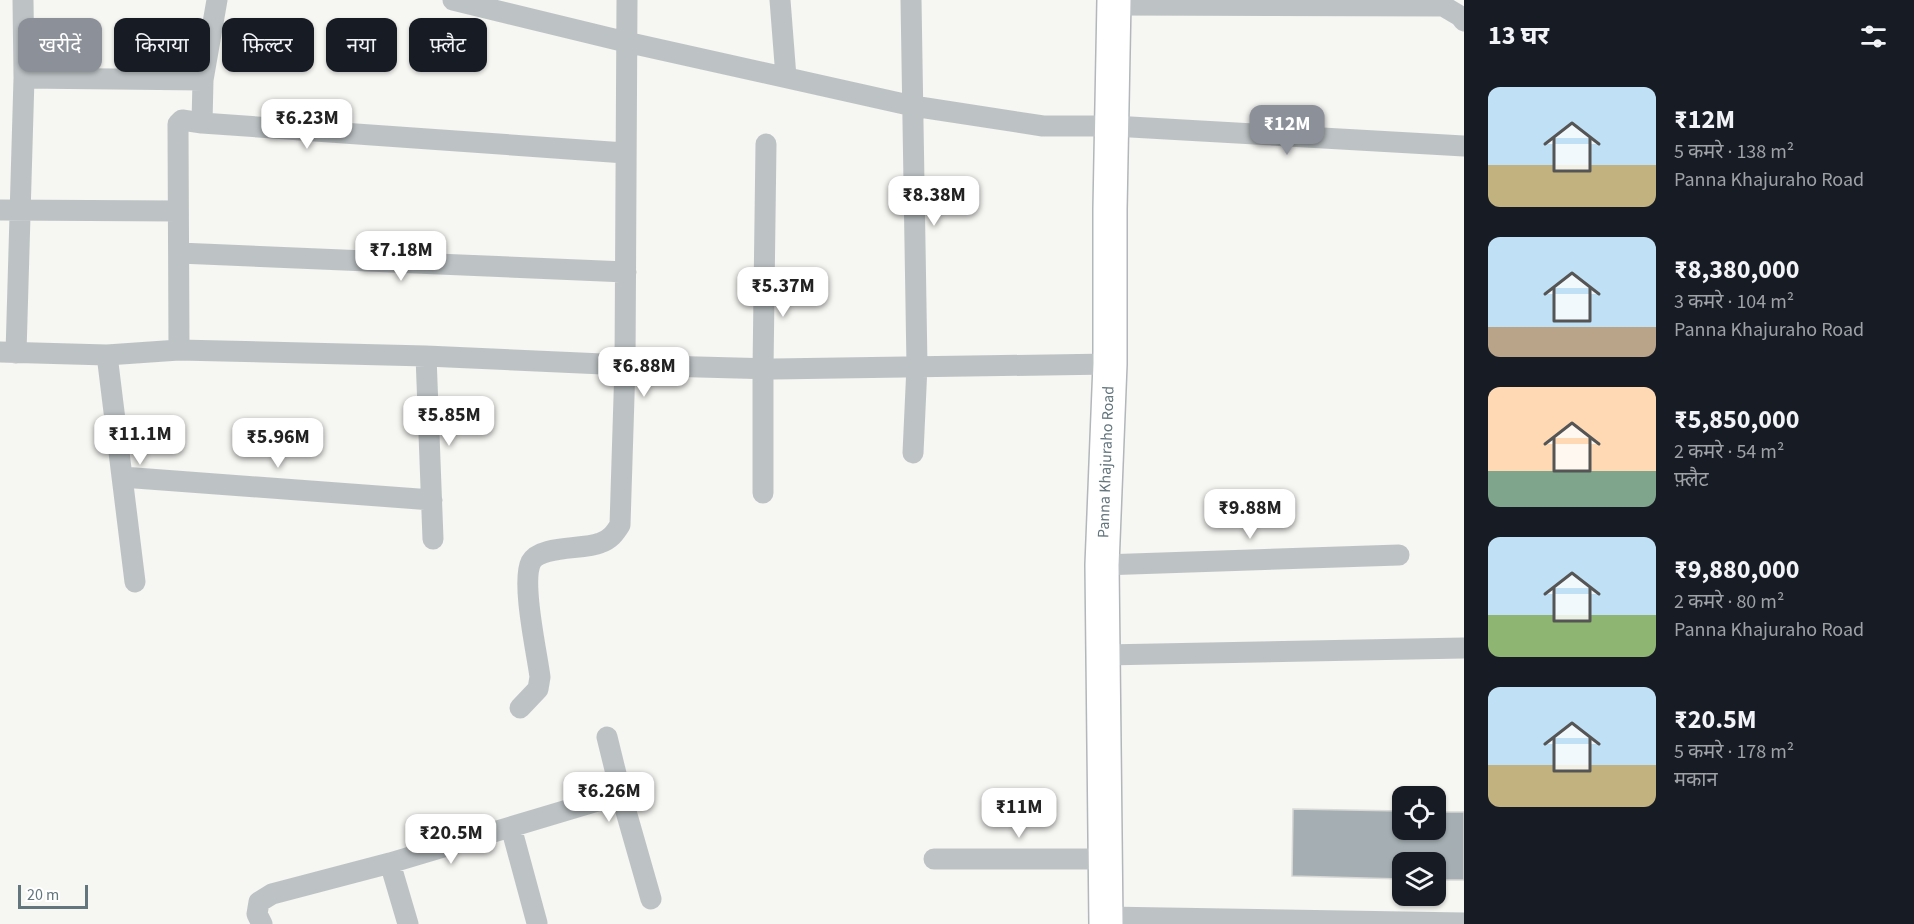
<!DOCTYPE html>
<html lang="hi">
<head>
<meta charset="utf-8">
<style>
  body { margin:0; font-family:"Source Sans 3","Noto Sans Devanagari",sans-serif; background:#20242c; color:#f1f3f6; height:100vh; display:flex; flex-direction:column; font-size:22px; white-space:nowrap }
  * { box-sizing:border-box; margin:0 }
  p { font-size:20px; color:#9ea1a6 }
  .icon { flex:none; width:33px; height:33px; fill:none; stroke:currentColor; stroke-width:2; stroke-linecap:round; stroke-linejoin:round }
  .map { position:relative; flex:1; overflow:hidden }
  .panel { display:flex; flex-direction:column; background:#171b24; width:450px }
  .panel>* { flex:none }
  .guide { position:absolute; left:18px; top:18px; width:570px; height:54px; display:flex; gap:12px }
  .tools { position:absolute; left:1392px; top:786px; display:grid; gap:12px }
  .tools a { display:grid; place-items:center; width:54px; height:54px; border-radius:12px; background:#171b24; box-shadow:0 2px 4px #0004; font-size:30px }
  .scale { position:absolute; left:18px; bottom:15px; width:70px; box-sizing:border-box; padding-left:6px; border:3px solid #63757d; border-top:0; font-size:16px; line-height:21px; white-space:nowrap; color:#63757d; -webkit-text-stroke:4px #fff; paint-order:stroke }
  .price { position:absolute; translate:-50% -51px; padding:0 14px; border-radius:12px; background:#fff; color:#222; font-size:20px; line-height:39px; filter:drop-shadow(0 2px 3px #0008) }
  .price::after { content:''; position:absolute; left:50%; top:36px; width:18px; height:14px; margin-left:-9px; background:inherit; clip-path:polygon(0 0,100% 0,50% 100%) }
  .price.on { background:#8c9099; color:#fff }
  ul { padding:0; list-style:none }
  li { display:flex; align-items:center; gap:18px; height:150px; padding:0 24px }
  li span { display:grid; place-items:center; flex:none; width:168px; height:120px; border-radius:12px; color:#555 }
  li>.icon { margin-inline-start:auto }
  span .icon { width:72px; height:72px; fill:#fffc; stroke-width:1 }
  li b { font-size:26px }
  h2 { display:flex; justify-content:space-between; align-items:center; height:72px; padding:0 24px; font-size:26px }
  .pill { padding:0 21px; border-radius:12px; background:#171b24; box-shadow:0 2px 4px #0004; font-size:21px; line-height:54px }
  .pill.on { background:#8c9099; color:#fff }
  main { display:flex; flex:1; min-height:0 }
  .map>svg:first-child { display:block }
  .building { fill:#a5afb3; stroke:#d8d8d6; stroke-width:1.5 }
  .lines { fill:none; stroke-linecap:round; stroke-linejoin:round }
  .primary-casing { stroke:#b1b7ba; stroke-width:36 }
  .minor { stroke:#bdc3c5; stroke-width:21 }
  .primary { stroke:#fff; stroke-width:33 }
  .labels { text-anchor:middle; dominant-baseline:central; stroke-width:6; stroke-linejoin:round; paint-order:stroke }
  .street-label { font-size:16px; fill:#63757d; stroke:#fff }
</style>
</head>
<body>
<main>
<div class="map">
<svg width="1464" height="924" viewBox="0 0 1464 924">
  <rect width="100%" height="100%" fill="#f6f6f3"/>
  <path class="building" d="M1293 809 1402 811V830H1436V812H1464V880H1436V862H1402V879L1292 876Z"/>
  <g class="lines">
    <defs>
      <path id="primary" d="M1106 924 1102 565 1110 364V209L1114 0"/>
    </defs>
    <use href="#primary" class="primary-casing"/>
    <path class="minor" d="M453 0 626 42 913 106 1043 126H1113L1464 146
      M780 0 786 77
      M911 0 917 366 913 453
      M1114 5 1443 6 1460 16 1464 21
      M24 78 203 80
      M202 123 203 80 217 0
      M0 210 178 211
      M179 253 626 272
      M179 350 178 124 182 120 202 123 625 153
      M0 352 107 355 179 350 426 356 625 365 774 369 1110 364
      M16 353 24 78 23 0
      M107 355 135 582
      M426 356 433 539
      M122 477 432 500
      M763 493V369L766 144
      M1102 565 1399 555
      M1104 655 1464 648
      M520 708 538 689 540 677C537 653 521 582 531 562 540 545 583 550 600 543 610 540 615 533 620 525L625 365 627 0
      M607 737 621 794 651 899
      M511 827 537 923
      M934 859H1104
      M390 863 408 924
      M1106 917 1464 923
      M262 924 257 914 259 902 272 894 390 863 621 794"/>
    <use href="#primary" class="primary"/>
  </g>
  <g class="labels">
    <g class="street-label">
      <text transform="translate(1106 462) rotate(-88)">Panna Khajuraho Road</text>
    </g>
  </g>
</svg>
<div class="tools">
<a><svg class="icon" aria-label="locate" viewBox="0 0 24 24"><circle cx="12" cy="12" r="6"/><path d="M12 2v4M12 18v4M2 12h4M18 12h4"/></svg></a>
<a><svg class="icon" aria-label="layers" viewBox="0 0 24 24"><path d="M12 4l9 5-9 5-9-5zM3 14l9 5 9-5"/></svg></a>
</div>
<div class="scale">20 m</div>
<b class="price" style="left:307px;top:150px">₹6.23M</b>
<b class="price on" style="left:1287px;top:156px">₹12M</b>
<b class="price" style="left:934px;top:227px">₹8.38M</b>
<b class="price" style="left:401px;top:282px">₹7.18M</b>
<b class="price" style="left:783px;top:318px">₹5.37M</b>
<b class="price" style="left:644px;top:398px">₹6.88M</b>
<b class="price" style="left:449px;top:447px">₹5.85M</b>
<b class="price" style="left:140px;top:466px">₹11.1M</b>
<b class="price" style="left:278px;top:469px">₹5.96M</b>
<b class="price" style="left:1250px;top:540px">₹9.88M</b>
<b class="price" style="left:609px;top:823px">₹6.26M</b>
<b class="price" style="left:1019px;top:839px">₹11M</b>
<b class="price" style="left:451px;top:865px">₹20.5M</b>
<div class="guide">
<a class="pill on">खरीदें</a>
<a class="pill">किराया</a>
<a class="pill">फ़िल्टर</a>
<a class="pill">नया</a>
<a class="pill">फ़्लैट</a>
</div>
</div>
<section class="panel">
<h2>13 घर<svg class="icon" aria-label="filters" viewBox="0 0 24 24"><path d="M4 7h16M4 17h16"/><circle cx="9" cy="7" r="2"/><circle cx="15" cy="17" r="2"/></svg></h2>
<ul>
<li><span style="background:linear-gradient(#bfe0f5 65%,#c2b280 0)"><svg class="icon" aria-label="home" viewBox="0 0 24 24"><path d="M3 11l9-7 9 7M6 9v11h12V9"/></svg></span><div><b>₹12M</b><p>5 कमरे · 138 m²</p><p>Panna Khajuraho Road</p></div></li>
<li><span style="background:linear-gradient(#bfe0f5 75%,#b9a48a 0)"><svg class="icon" aria-label="home" viewBox="0 0 24 24"><path d="M3 11l9-7 9 7M6 9v11h12V9"/></svg></span><div><b>₹8,380,000</b><p>3 कमरे · 104 m²</p><p>Panna Khajuraho Road</p></div></li>
<li><span style="background:linear-gradient(#ffd9b3 70%,#7fa58c 0)"><svg class="icon" aria-label="home" viewBox="0 0 24 24"><path d="M3 11l9-7 9 7M6 9v11h12V9"/></svg></span><div><b>₹5,850,000</b><p>2 कमरे · 54 m²</p><p>फ़्लैट</p></div></li>
<li><span style="background:linear-gradient(#bfe0f5 65%,#8fb573 0)"><svg class="icon" aria-label="home" viewBox="0 0 24 24"><path d="M3 11l9-7 9 7M6 9v11h12V9"/></svg></span><div><b>₹9,880,000</b><p>2 कमरे · 80 m²</p><p>Panna Khajuraho Road</p></div></li>
<li><span style="background:linear-gradient(#bfe0f5 65%,#c2b280 0)"><svg class="icon" aria-label="home" viewBox="0 0 24 24"><path d="M3 11l9-7 9 7M6 9v11h12V9"/></svg></span><div><b>₹20.5M</b><p>5 कमरे · 178 m²</p><p>मकान</p></div></li>
</ul>
</section>
</main>
</body>
</html>
